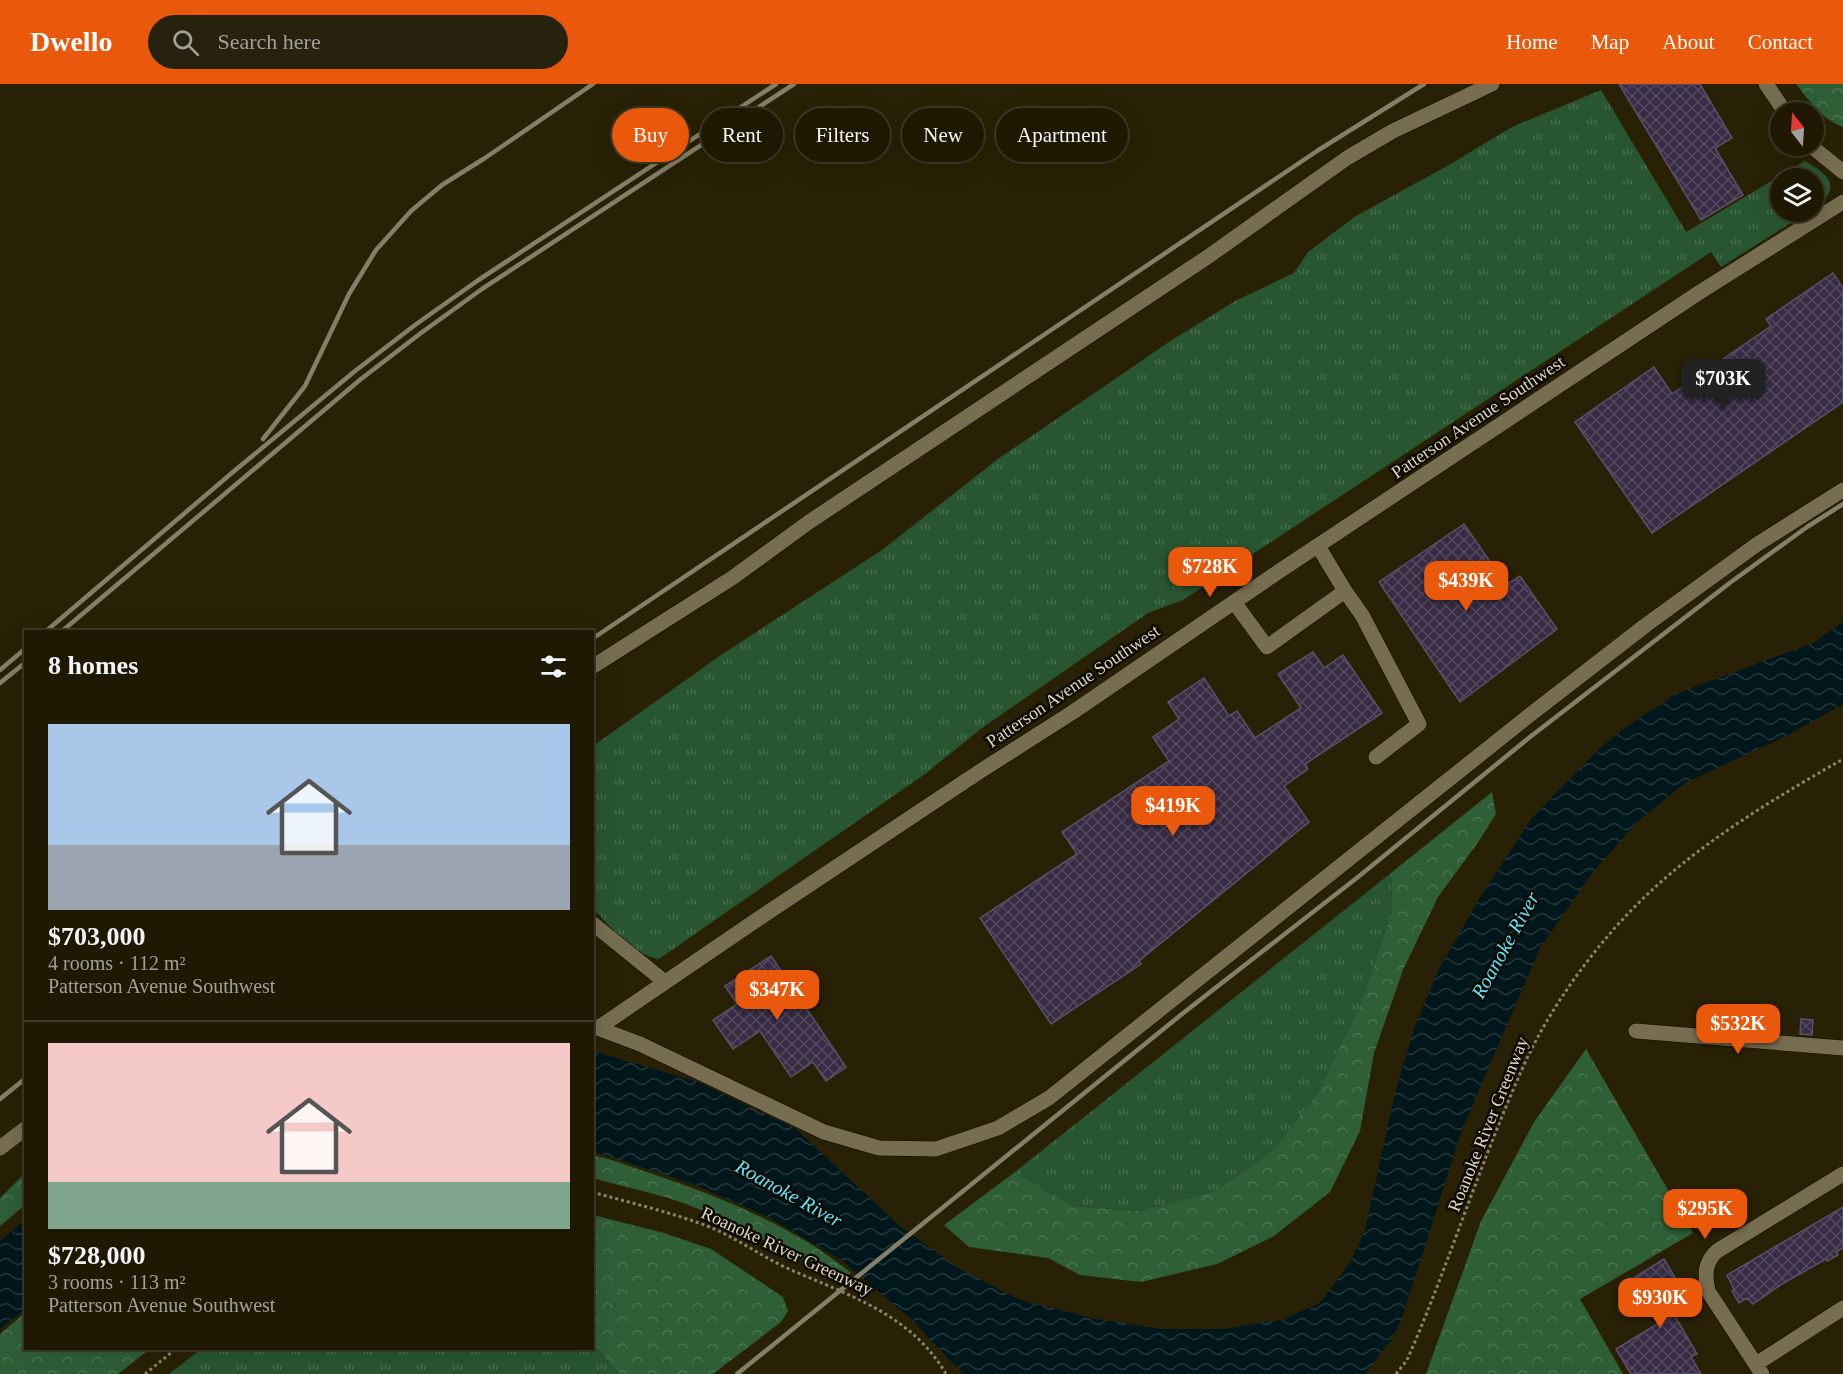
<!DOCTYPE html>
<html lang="en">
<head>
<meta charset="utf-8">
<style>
  body { margin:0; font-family:"Times New Roman",serif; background:#27220e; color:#f1f3f6; height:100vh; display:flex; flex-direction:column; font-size:22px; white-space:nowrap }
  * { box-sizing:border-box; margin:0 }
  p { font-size:20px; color:#a1a09a }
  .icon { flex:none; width:33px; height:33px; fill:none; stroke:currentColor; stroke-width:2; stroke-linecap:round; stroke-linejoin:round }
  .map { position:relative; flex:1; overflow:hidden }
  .sheet { position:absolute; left:24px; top:546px; width:570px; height:720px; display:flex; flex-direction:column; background:#1f1904; border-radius:0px; box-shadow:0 6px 24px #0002,0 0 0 2px #3c3826 }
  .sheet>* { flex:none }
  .hud { position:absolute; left:612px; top:24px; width:570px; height:54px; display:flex; gap:12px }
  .needle { width:39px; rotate:343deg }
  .buttons { position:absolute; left:1770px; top:18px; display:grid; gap:12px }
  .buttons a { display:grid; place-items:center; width:54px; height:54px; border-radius:50%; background:#1f1904; box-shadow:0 6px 24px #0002,0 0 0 2px #3c3826; font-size:30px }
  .price { position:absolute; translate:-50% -51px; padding:0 14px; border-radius:12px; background:#ea580c; color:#fff; font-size:20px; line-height:39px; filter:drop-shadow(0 2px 3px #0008) }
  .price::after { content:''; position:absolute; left:50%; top:36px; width:18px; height:14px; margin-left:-9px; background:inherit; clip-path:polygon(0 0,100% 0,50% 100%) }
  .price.current { background:#222; color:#fff }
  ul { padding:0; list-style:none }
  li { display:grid; align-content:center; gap:12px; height:318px; padding:0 24px }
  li+li { border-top:2px solid #3c3826 }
  li span { display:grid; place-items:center; height:186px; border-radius:0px; color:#555 }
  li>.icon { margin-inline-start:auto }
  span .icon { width:108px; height:108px; fill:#fffc; stroke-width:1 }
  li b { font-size:26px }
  h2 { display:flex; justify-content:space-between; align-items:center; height:72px; padding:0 24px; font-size:26px }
  .tag { padding:0 21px; border-radius:27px; background:#1f1904; box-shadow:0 6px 24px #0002,0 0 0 2px #3c3826; font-size:21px; line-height:54px }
  .tag.current { background:#ea580c; color:#fff }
  header { display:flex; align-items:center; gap:36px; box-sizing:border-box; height:84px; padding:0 30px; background:#ea580c; color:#fff }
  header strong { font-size:28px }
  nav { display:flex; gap:33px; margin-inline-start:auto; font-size:21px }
  .search { width:420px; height:54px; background:#27220e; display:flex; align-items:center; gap:15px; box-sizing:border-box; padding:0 21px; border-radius:33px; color:#a1a09a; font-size:22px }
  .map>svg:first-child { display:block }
  .grass { fill:url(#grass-tufts) }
  .forest { fill:url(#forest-crowns) }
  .water { fill:url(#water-waves) }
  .building { fill:url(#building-cross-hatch); stroke:#5c506a; stroke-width:1.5 }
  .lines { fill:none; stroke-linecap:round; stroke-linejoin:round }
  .minor-casing { stroke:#120a00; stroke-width:16 }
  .path { stroke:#8a846f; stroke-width:3; stroke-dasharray:3 3; stroke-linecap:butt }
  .minor { stroke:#776d50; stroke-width:15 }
  .rail { stroke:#857f69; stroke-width:4.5 }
  .labels { text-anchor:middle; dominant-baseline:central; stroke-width:5; stroke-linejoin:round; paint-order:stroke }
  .street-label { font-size:18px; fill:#dcd7c7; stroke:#0f0b02 }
  .water-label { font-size:20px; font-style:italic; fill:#63e0f6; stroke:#0f0b02 }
</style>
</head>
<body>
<header>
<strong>Dwello</strong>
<div class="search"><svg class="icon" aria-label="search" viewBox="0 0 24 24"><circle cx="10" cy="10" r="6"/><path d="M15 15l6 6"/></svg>Search here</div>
<nav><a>Home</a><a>Map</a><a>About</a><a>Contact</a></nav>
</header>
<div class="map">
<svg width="1843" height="1290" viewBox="0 0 1843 1290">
  <defs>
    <pattern id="grass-tufts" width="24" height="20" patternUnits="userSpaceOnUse" patternTransform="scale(1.5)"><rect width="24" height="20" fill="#285631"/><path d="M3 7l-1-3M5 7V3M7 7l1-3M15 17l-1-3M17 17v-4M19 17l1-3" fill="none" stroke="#476e4d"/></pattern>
    <pattern id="forest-crowns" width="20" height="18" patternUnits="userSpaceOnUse" patternTransform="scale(1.5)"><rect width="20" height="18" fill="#2e5f37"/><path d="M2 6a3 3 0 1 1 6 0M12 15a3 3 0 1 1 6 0" fill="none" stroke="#4c7552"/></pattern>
    <pattern id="water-waves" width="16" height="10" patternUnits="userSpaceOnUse" patternTransform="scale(1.5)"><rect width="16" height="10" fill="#00171c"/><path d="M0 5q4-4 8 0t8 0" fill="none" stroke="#25383c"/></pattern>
    <pattern id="building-cross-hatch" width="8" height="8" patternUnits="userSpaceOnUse" patternTransform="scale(1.5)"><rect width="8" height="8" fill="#382c45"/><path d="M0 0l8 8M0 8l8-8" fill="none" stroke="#544a5e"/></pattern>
  </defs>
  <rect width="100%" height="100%" fill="#292105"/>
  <path class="grass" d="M1601 6 1686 148 1805 77C1830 92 1843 103 1814 124V94H1780V128H1808L1721 183 1711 168 1183 516 1148 529 982 644 925 690 659 875C633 871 610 843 593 824V662L721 571 882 466 998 375 1172 256 1237 216 1294 189 1308 168 1356 132 1449 81 1512 43Z
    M1391 789 1392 828 1360 921 1316 1012 1272 1067 1215 1107 1138 1127 1072 1122 1015 1088Z
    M593 1260 620 1290H169L201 1265 592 1264Z"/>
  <path class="forest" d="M1796 0H1843V43C1822 35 1810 18 1796 0Z
    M1492 708 1496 730 1479 757 1438 813 1403 886 1374 969 1360 1047 1330 1108 1274 1152 1217 1180 1141 1198 1080 1191 1048 1174 969 1163 944 1141 1015 1088 1072 1122 1138 1127 1215 1107 1272 1067 1316 1012 1360 921 1392 828 1391 789Z
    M1586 965 1693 1149 1580 1215 1623 1290H1426L1481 1137 1534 1038Z
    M592 1071C612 1075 631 1083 650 1089 720 1113 794 1142 851 1189L844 1195C790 1173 741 1141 686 1120 656 1109 623 1103 593 1094Z
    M25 1089V1121L0 1142V1114Z
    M593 1131 664 1149 711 1165 783 1213 788 1227 781 1238 713 1290H620L593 1260Z
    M25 1229 26 1264 150 1265 118 1290H0V1250Z"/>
  <path class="water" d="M1843 538V620L1788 651 1685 699 1637 738 1592 789 1540 864 1462 1046 1402 1234 1391 1256 1365 1290H963L911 1235 840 1175 768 1133 693 1100 593 1067V967L698 998 796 1045 901 1143 958 1184 1020 1216 1096 1235 1161 1245H1224L1281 1236 1320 1219 1350 1179 1365 1146 1396 1005 1416 939 1439 885 1484 807 1532 734 1600 664 1629 641 1676 610 1815 558Z
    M25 1136V1225L0 1245V1157Z"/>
  <path class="building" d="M1619 0H1700L1732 54 1715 64 1743 111 1701 136Z
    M1833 189 1843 204V318L1652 449 1575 338 1654 283 1672 310 1771 242 1766 235Z
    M1464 440 1506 501 1520 492 1557 545 1460 618 1379 498Z
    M1313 568 1324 584 1343 571 1382 629 1305 680 1308 685 1284 702 1309 738 1139 877 1141 880 1051 940 980 834 1077 770 1062 748 1169 677 1153 653 1179 635 1168 618 1204 594 1229 632 1237 627 1255 654 1301 624 1278 590Z
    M771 872 846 983 826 997 813 978 791 993 760 947 733 965 713 936 737 920 725 902Z
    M1801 935 1813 936 1812 951 1800 950Z
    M1843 1123V1164L1836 1168 1838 1171 1827 1177 1826 1175 1782 1200 1753 1220 1747 1214 1739 1219 1732 1207 1734 1205 1727 1191Z
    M1664 1175 1686 1212 1669 1222 1697 1270 1691 1273 1701 1290H1631L1616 1265 1659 1239 1632 1195Z"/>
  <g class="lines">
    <defs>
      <path id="minor" d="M1766 0 1785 28
        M1811 62 1843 88
        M1345 507 1362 531 1419 640 1376 673
        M1234 518 1267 563 1345 507 1318 462
        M592 583 732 494 809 438 1206 174 1347 74 1393 47 1492 0
        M592 839 665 898
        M592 942 640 960 824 1048 879 1064 936 1065 998 1044 1049 1014 1526 634 1646 541 1756 461 1843 406
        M598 944 758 835 982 686 1073 628 1281 486 1700 208 1843 118
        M1636 947 1843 964
        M0 1064 26 1044
        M1756 1280 1843 1224
        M1762 1290 1708 1207C1705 1191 1704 1179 1717 1167L1843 1090"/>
    </defs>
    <use href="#minor" class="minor-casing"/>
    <path class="path" d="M592 1108C631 1119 670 1128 707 1142 736 1153 760 1172 789 1185 848 1211 911 1230 946 1290
      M145 1290 177 1264
      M1396 1290 1407 1276 1417 1253C1453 1166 1482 1076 1520 990 1548 924 1599 855 1652 806 1708 754 1777 713 1843 675"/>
    <use href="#minor" class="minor"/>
    <path class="rail" d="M263 355 305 302 349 210 376 166 411 127 442 101 485 74 593 0
      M45 548 233 388 355 287 415 241 477 197 776 0
      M61 548 361 295 421 249 482 205 794 0
      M592 555 1317 67 1424 0
      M0 586 26 564
      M0 599 26 578
      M0 1015 26 994
      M737 1290 1182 930 1358 793 1530 653 1731 498 1807 443 1843 420"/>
  </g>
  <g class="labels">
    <g class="street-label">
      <text transform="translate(1478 333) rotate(-34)">Patterson Avenue Southwest</text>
      <text transform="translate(1073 602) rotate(-34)">Patterson Avenue Southwest</text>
      <text transform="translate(1488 1040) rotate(-68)">Roanoke River Greenway</text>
      <text transform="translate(787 1167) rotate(25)">Roanoke River Greenway</text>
    </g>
    <g class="water-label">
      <text transform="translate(1505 861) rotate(-61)">Roanoke River</text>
      <text transform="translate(789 1109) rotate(29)">Roanoke River</text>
    </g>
  </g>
</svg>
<div class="buttons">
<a><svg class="needle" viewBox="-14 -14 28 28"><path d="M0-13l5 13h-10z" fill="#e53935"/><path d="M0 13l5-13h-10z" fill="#a1a09a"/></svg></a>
<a><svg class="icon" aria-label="layers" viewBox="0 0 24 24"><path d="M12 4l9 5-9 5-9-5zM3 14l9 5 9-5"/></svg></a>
</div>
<b class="price current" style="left:1723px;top:326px">$703K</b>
<b class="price" style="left:1210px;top:514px">$728K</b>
<b class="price" style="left:1466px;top:528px">$439K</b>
<b class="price" style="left:1173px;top:753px">$419K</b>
<b class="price" style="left:777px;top:937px">$347K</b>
<b class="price" style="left:1738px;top:971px">$532K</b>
<b class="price" style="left:1705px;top:1156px">$295K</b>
<b class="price" style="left:1660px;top:1245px">$930K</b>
<div class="hud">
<a class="tag current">Buy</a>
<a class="tag">Rent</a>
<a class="tag">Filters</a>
<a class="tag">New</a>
<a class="tag">Apartment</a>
</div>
<section class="sheet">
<h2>8 homes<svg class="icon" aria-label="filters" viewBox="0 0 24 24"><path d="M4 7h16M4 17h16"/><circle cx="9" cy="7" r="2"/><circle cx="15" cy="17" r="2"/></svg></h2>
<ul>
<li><span style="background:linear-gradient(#a9c7e8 65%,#9aa5b1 0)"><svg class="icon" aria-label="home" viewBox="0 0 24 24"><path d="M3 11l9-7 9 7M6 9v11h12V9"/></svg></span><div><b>$703,000</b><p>4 rooms · 112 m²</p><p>Patterson Avenue Southwest</p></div></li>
<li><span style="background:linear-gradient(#f6c9c9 75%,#7fa58c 0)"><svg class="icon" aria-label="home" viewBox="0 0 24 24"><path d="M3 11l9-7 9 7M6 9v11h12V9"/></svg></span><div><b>$728,000</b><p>3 rooms · 113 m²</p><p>Patterson Avenue Southwest</p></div></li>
</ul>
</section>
</div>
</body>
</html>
